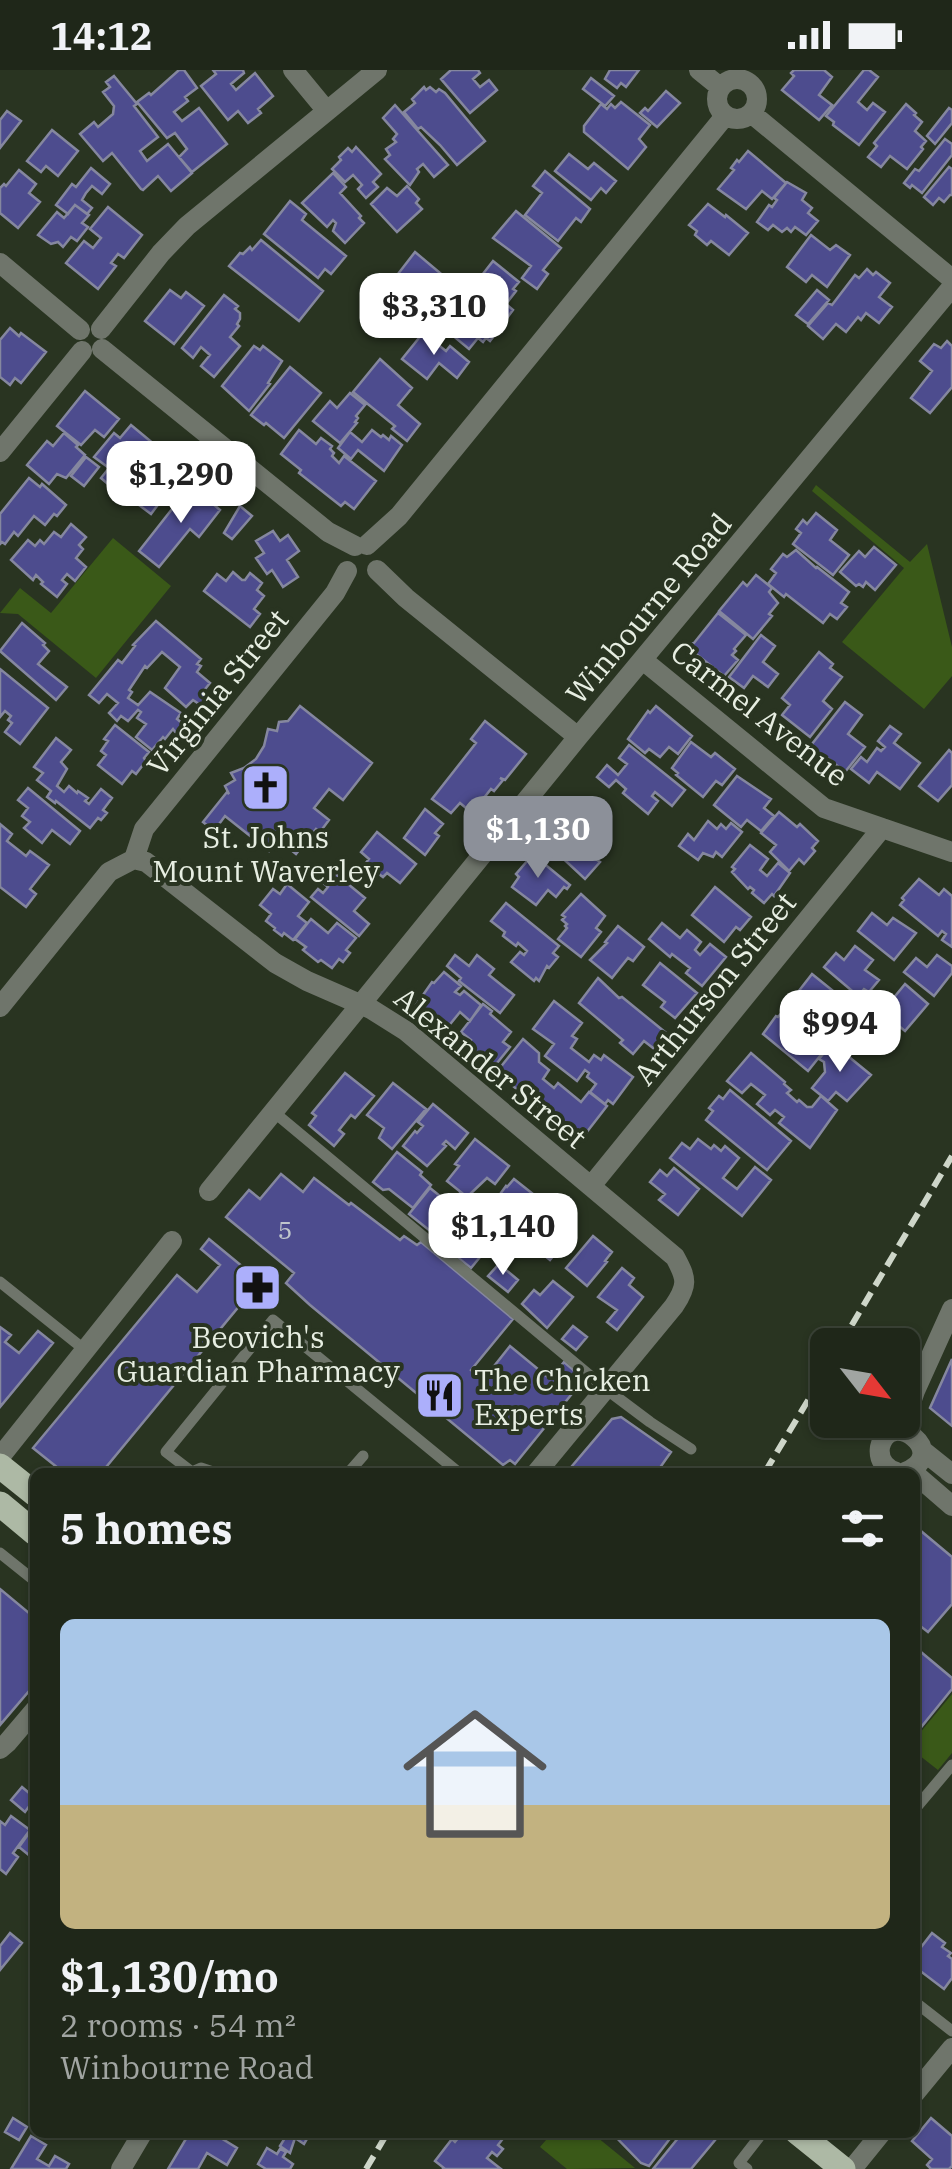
<!DOCTYPE html>
<html lang="en">
<head>
<meta charset="utf-8">
<style>
  body { margin:0; font-family:"IBM Plex Serif",serif; background:#2c3326; color:#f1f3f6; height:100vh; display:flex; flex-direction:column; font-size:38px; white-space:nowrap }
  * { box-sizing:border-box; margin:0 }
  p { font-size:32px; color:#a1a5a2 }
  .icon { flex:none; width:55px; height:55px; fill:none; stroke:currentColor; stroke-width:2; stroke-linecap:round; stroke-linejoin:round }
  .map { position:relative; flex:1; overflow:hidden }
  .side { position:absolute; left:30px; top:1398px; width:890px; height:670px; display:flex; flex-direction:column; background:#1f2719; border-radius:15px; box-shadow:0 2px 8px #0004,0 0 0 2px #3c4438 }
  .side>* { flex:none }
  .needle { width:65px; rotate:121deg }
  .fabs { position:absolute; left:810px; top:1258px; display:grid; gap:20px }
  .fabs a { display:grid; place-items:center; width:110px; height:110px; border-radius:15px; background:#1f2719; box-shadow:0 2px 8px #0004,0 0 0 2px #3c4438; font-size:50px }
  .price { position:absolute; translate:-50% -85px; padding:0 22px; border-radius:20px; background:#fff; color:#222; font-size:32px; line-height:65px; filter:drop-shadow(0 2px 5px #0008) }
  .price::after { content:''; position:absolute; left:50%; top:60px; width:30px; height:22px; margin-left:-15px; background:inherit; clip-path:polygon(0 0,100% 0,50% 100%) }
  .price.current { background:#8c9099; color:#fff }
  ul { padding:0; list-style:none }
  li { display:grid; align-content:center; gap:20px; height:530px; padding:0 30px }
  li+li { border-top:2px solid #3c4438 }
  li span { display:grid; place-items:center; height:310px; border-radius:15px; color:#555 }
  li>.icon { margin-inline-start:auto }
  span .icon { width:180px; height:180px; fill:#fffc; stroke-width:1 }
  li b { font-size:42px }
  h2 { display:flex; justify-content:space-between; align-items:center; height:120px; padding:0 30px; font-size:42px }
  .status { display:flex; justify-content:space-between; align-items:center; height:70px; padding:0 50px; background:#1f2719; direction:ltr }
  .status svg { height:28px; fill:currentColor }
  .map>svg:first-child { display:block }
  .green { fill:#3a5918 }
  .building { fill:#4d4c8e; stroke:#85879f; stroke-width:2.5 }
  .lines { fill:none; stroke-linecap:round; stroke-linejoin:round }
  .lane { stroke:#6f756b; stroke-width:11 }
  .street { stroke:#6f756b; stroke-width:20 }
  .primary { stroke:#adb9a5; stroke-width:25 }
  .rail { stroke:#ced6c9; stroke-width:6; stroke-dasharray:15 8; stroke-linecap:butt }
  .labels { text-anchor:middle; dominant-baseline:central; stroke-width:8; stroke-linejoin:round; paint-order:stroke }
  .number-label { font-size:25px; fill:#c0c6cd }
  .street-label { font-size:30px; fill:#e7eee2; stroke:#293421 }
  .poi-label { font-size:30px; fill:#e7eee2; stroke:#293421 }
</style>
</head>
<body>
<div class="status"><b>14:12</b><svg viewBox="0 0 49 12"><path d="M0 12V9h3v3zM5 12V6h3v6zM10 12V3h3v9zM15 12V0h3v12zM26 1h20v11H26zM47 4h2v5h-2z"/></svg></div>
<div class="map">
<svg width="952" height="2099" viewBox="0 0 952 2099">
  <rect width="100%" height="100%" fill="#293421"/>
  <path class="green" d="M816 415 910 492 927 474 952 577V606L924 639 842 572 904 498 812 421Z
    M113 468 171 516 96 608 18 544 0 543 20 518 51 543Z
    M952 1624V1683L938 1700 915 1682V1661L919 1664Z
    M552 2063H592L635 2098 567 2099 540 2077Z"/>
  <path class="building" d="M179 0H184L197 18 185 27 188 31 174 42 182 51 199 38 227 74 192 102 179 87 187 79 175 63 167 68 137 32 149 23 151 25Z
    M213 0H243L244 3 231 14 236 20 255 3 273 26 258 39 261 43 248 53 238 41 228 50 201 16 216 4Z
    M451 0H478L480 3 473 9 480 17 489 10 497 20 470 43 441 9Z
    M610 0H639L626 17 621 13 617 18 605 9Z
    M794 0H824L832 7 819 25 832 35 819 50 782 20 794 6 791 3Z
    M864 0H869L878 7 858 32 867 40 873 33 885 42 859 75 833 55 834 52 826 46Z
    M114 6 137 34 134 36 158 67 140 81 147 91 168 74 192 103 171 121 158 106 143 120 141 119 112 83 103 91 80 64 94 52 98 57 113 44 114 36 103 22 110 17 106 12Z
    M591 8 614 26 605 36 583 19Z
    M424 17 426 20 430 17 436 22 439 19 445 23 485 71 457 95 440 75 421 57 418 59 404 42 415 33 412 29Z
    M666 21 680 33 657 57 640 43 645 38 648 41Z
    M621 32 650 55 639 69 646 77 628 99 584 62V56L601 34 607 39 611 34 615 38Z
    M906 34 916 43 914 45 922 52 915 61 926 71 921 77 923 79 907 99 890 86 881 97 868 87 877 76 874 73Z
    M395 35 448 95 434 107 423 94 417 99 419 102 410 115 385 89 390 85 386 79 396 72 393 69 397 64 383 48Z
    M949 38 952 40V53L935 74 927 66Z
    M7 41 21 51 0 78V50Z
    M52 60 78 81 58 106 46 96 41 102 27 91Z
    M945 69 952 74V85L922 123 912 115 910 118 904 113 915 99 919 101Z
    M356 77 381 104 373 112 378 117 366 128 358 119 362 115 353 105 345 112 332 99 341 90 339 87 348 78 352 82Z
    M748 81 786 113 772 129 762 121 746 139 718 119 734 100 731 98 737 90 739 92Z
    M569 84 588 99 594 93 616 111 606 123 601 118 591 130 555 101Z
    M949 97 952 99V125H950L944 132 939 128 933 135 924 127Z
    M91 98 110 114 102 124 92 116 86 123 82 130 92 138 87 144 75 135 68 144 56 135 72 114 76 117Z
    M19 100 36 114 29 123 40 132 18 158 0 143V118L4 114 6 116Z
    M545 101 590 139 581 152 576 148 558 171 525 145 542 123 533 116Z
    M333 103 346 117 340 123 361 146 359 148 364 153 345 173 333 161 336 153 333 150 327 157 302 133Z
    M787 112 806 123 802 130 812 138 808 143 818 151 806 165 795 157 791 162 787 158 782 162 773 155 768 160 757 152 769 135 772 137 777 130 774 128Z
    M407 116 419 129 416 133 422 139 397 162 371 134 387 118 397 126Z
    M290 131 306 144 302 150 346 186 331 204 325 199 318 208 264 164Z
    M708 134 725 147 726 145 748 163 729 185 711 171 707 175 695 165 697 161 689 155Z
    M75 135 89 145 82 153 88 157 77 171 71 167 63 177 58 172 51 174 38 165 57 142 64 148Z
    M108 137 142 165 124 188 118 184 111 193 116 196 98 219 66 193 84 171 93 178 101 168 90 159Z
    M516 141 561 178 543 200 548 204 537 219 522 208 531 196 493 168Z
    M811 165 830 180 836 175 850 185 827 217 812 205 806 212 787 197Z
    M261 170 323 221 299 251 229 196 240 183 243 184 250 177 252 180Z
    M415 182 465 224 453 239 439 228 421 252 398 234 405 225 391 213Z
    M493 191 519 212 513 219 516 221 506 234 513 240 504 252 468 223Z
    M867 199 873 205 876 202 890 213 879 227 892 237 879 253 866 243 861 250 858 247 846 262 836 254 823 269 808 256 828 233 832 235 855 205 859 208Z
    M170 220 181 228 186 222 204 236 174 274 145 251Z
    M817 220 829 230 808 254 796 245Z
    M224 225 238 236 235 239 240 243V249L237 254 239 256 230 267 240 276 214 307 201 296 210 285 201 277 193 288 182 278Z
    M464 228 501 257 490 271 486 268 483 272 478 268 469 279 446 260 450 256 444 252Z
    M10 258 19 266 21 263 46 282 21 313 15 308 10 315 0 307V270Z
    M423 263 446 281 450 276 469 292 457 308 439 293 427 309 402 289Z
    M947 271 952 276V317L930 343 911 328 932 301 920 291 934 274 941 278Z
    M254 276 260 280 263 276 282 291 268 313 270 314 249 341 222 316Z
    M380 289 412 318 398 335 420 354 407 371 392 359 395 356 353 322Z
    M290 297 321 323 284 368 266 353 264 355 251 345Z
    M85 321 119 349 104 367 95 360 81 375 57 356Z
    M350 323 365 335 356 346 358 348 355 352 357 353 340 373 313 351 330 331 337 338Z
    M131 355 155 375 117 422 101 408 109 398 94 387 114 363 120 368Z
    M299 360 316 374 321 368 332 376 330 379 334 383 332 386 339 393 344 386 376 411 354 439 345 432 341 436 299 403 301 400 281 384Z
    M372 360 381 367 383 365 389 370 391 366 402 375 384 401 358 380 351 389 338 378 350 362 362 372Z
    M64 363 78 375 76 377 85 385 66 408 57 404 49 414 27 395 47 371 53 376Z
    M159 377 173 388 169 394 177 401 162 421 166 424 151 444 123 423Z
    M86 387 99 397 84 416 71 406Z
    M29 408 40 417 42 414 66 435 57 446 54 444 45 455 34 446 18 466 14 462 5 474 2 472 0 474V444Z
    M194 419 203 426 207 421 217 428 213 434 220 440 199 467 190 459 159 497 139 481 176 434 180 437Z
    M240 436 252 446 232 469 224 463Z
    M816 443 837 460 830 470 849 485 833 505 793 474 801 463 796 459 803 450 807 454Z
    M71 454 86 467 79 475 83 479 76 488 86 497 75 511 67 504 62 510 67 514 57 527 41 514 43 512 36 505 33 510 11 490 28 470 35 476 40 470 44 474 54 462 61 467Z
    M273 461 280 471 288 465 299 481 287 490 298 507 283 517 272 500 267 504 256 488 264 483 256 471Z
    M874 477 896 495 875 520 866 512 863 517 859 514 856 516 840 502 859 481 865 487Z
    M796 480 816 498 817 497 849 522 841 533 847 537 837 549 830 544 823 553 786 524 784 527 768 514 776 503 771 499 783 484 787 487Z
    M233 502 242 510H245L250 503 262 513 257 520 264 526 254 539 260 544 250 557 204 521 217 504 226 511Z
    M756 505 772 518 769 522 778 533 769 544 772 546 753 569 719 541 743 512 747 516Z
    M718 543 746 565 734 579 736 581 732 585 738 590 724 606 695 583 691 584 690 574 694 573Z
    M156 551 201 589 197 594 201 596 197 602 210 613 202 623 208 628 202 636 193 630 186 637 165 618 180 597 162 582 147 598 145 596 129 620 132 622 128 628 138 635 150 622 181 643 177 649 183 654 176 663 173 659 165 669 163 667 152 680 136 667 146 654 137 648 141 642 138 640 128 651 121 646 117 651 109 643 118 633 107 624 99 633 89 625 118 590 122 593 135 576 133 575Z
    M22 553 45 573 43 575 49 581 38 594 67 617 56 630 0 581Z
    M761 565 775 576 763 592 778 604 768 617 753 606 744 618 729 607Z
    M819 582 833 594 830 598 842 607 823 631 832 639 810 667 782 645 790 635 782 628Z
    M0 599 48 638 20 674 5 662 12 653 8 650 11 646 5 641 0 647Z
    M845 632 862 645 848 664 865 677 845 702 825 686 822 690 808 679Z
    M300 636 372 693 343 730 329 719 314 738 329 750 320 762 316 759 296 784 281 772 288 763 285 760 269 781 225 746 214 761 203 752 227 722 229 724 225 716 235 710 231 703 244 698 256 689 264 676 268 659 277 661 279 652 288 651Z
    M656 636 692 666 678 684 669 677 660 687 649 679 645 683 628 669 648 641 650 643Z
    M485 651 526 684 505 710 500 708 503 710 494 721 491 719 472 743 460 733 451 743 432 729 476 673 471 669Z
    M115 655 149 682 144 688 146 691 136 704 132 701 122 714 98 695 106 685 101 681 108 671 104 669Z
    M890 656 901 664 894 673 920 693 900 719 877 702 869 713 851 699 861 687 867 692 877 678 881 681 885 677 878 671Z
    M56 668 71 680 61 692 67 699 57 716 64 722 69 716 77 723 78 721 88 728 85 731 89 734 101 719 112 728 103 740 107 743 101 750 98 748 90 758 56 731 55 733 47 727 51 721 37 710 43 703 34 697Z
    M691 672 711 687 715 683 735 699 722 715 716 711 703 727 676 705 678 703 672 698Z
    M629 675 685 720 672 736 655 722 652 726 658 731 648 744 623 723 626 719 616 710 609 717 597 707 607 695 618 705 627 694 619 688Z
    M949 680 952 683V715L938 731 919 716Z
    M737 706 771 729 764 738 774 746 761 761 747 750 741 757 714 735Z
    M28 718 80 761 70 774 52 760 42 773 24 758 30 752 22 746 28 738 18 730Z
    M425 739 443 754 435 763 439 766 425 785 404 768Z
    M779 742 797 757 800 754 818 771 812 778 815 781 804 794 799 789 789 801 770 782 776 775 761 763Z
    M564 751 601 780 594 788 600 792 585 809 554 780 561 771 553 764Z
    M708 751 717 759 721 754 726 759 731 753 742 762 722 787 716 782 713 787 703 783 698 790 679 776 688 764 694 770Z
    M0 754 12 764 7 771 26 786 30 781 49 795 30 819 36 824 26 837 0 817Z
    M377 762 416 794 400 813 387 803 383 807 365 794 369 789 361 782Z
    M750 775 768 789 760 800 767 806 778 793 790 803 774 826 772 824 764 833 752 823 754 820 750 817 748 819 732 802 735 799 732 797Z
    M536 787 570 815 567 819 564 817 556 827 548 820 536 835 512 817 519 807 516 804 528 790 530 792Z
    M331 800 365 828 354 841 369 854 359 866 311 827 318 819 323 823 328 817 322 812Z
    M919 809 939 825 944 819 952 826V877L942 870 946 864 942 861 938 866 900 835 904 830 902 828Z
    M287 814 309 832 298 846 307 853 293 870 284 863 282 866 274 860 275 858 266 851 271 844 260 835 273 819 280 824Z
    M715 817 751 847 740 860 736 857 724 872 692 845Z
    M581 824 605 846 596 858 601 862 581 887 558 869 567 858 565 856 567 854 562 850 565 847 562 845Z
    M506 833 559 876 553 883 558 887 549 898 547 896 539 911 536 908 534 911 511 892 520 882 524 885 527 881 518 873 516 876 503 866 505 862 491 851Z
    M872 843 887 855 893 848 916 863 894 890 858 861Z
    M311 849 328 863 337 853 356 868 346 880 350 883 343 892 339 889 332 898 321 890 318 892 303 880 306 877 295 869Z
    M662 853 680 868 687 860 701 872 695 880 700 885 710 874 726 887 702 916 686 903 690 898 672 884 670 887 649 869Z
    M618 856 644 877 633 891 628 888 612 908 590 890 607 873 605 872Z
    M855 876 873 890 865 900 879 910 869 922 864 919 858 926 824 897 836 883 844 890Z
    M455 885 469 896 477 885 494 899 489 905 514 925 500 943 459 911 461 908 447 896Z
    M937 885 952 896V903L934 926 904 902 916 888 927 897Z
    M660 893 697 923 675 948 661 937 665 932 643 915Z
    M444 902 461 916 455 922 460 925 464 921 481 935 470 951 460 942 447 958 416 935 432 912 434 913Z
    M812 904 838 925 833 931 842 938 826 959 791 931Z
    M598 908 619 928 622 927 665 962 653 978 644 971 633 984 620 973 623 970 579 933Z
    M905 914 928 934 905 961 882 942Z
    M554 931 582 953 572 966 577 969 571 978 589 992 594 985 601 990 604 985 633 1007 613 1034 608 1030 605 1034 590 1022 596 1014 587 1007 589 1003 585 1000 577 1011 545 986 554 974 533 959Z
    M483 934 492 941 490 944 511 962 503 972 510 977 493 998 467 976 471 970 461 962Z
    M789 934 806 948 801 954 818 968 813 973 824 981 808 1001 763 964 776 946 778 947Z
    M523 969 539 983V992L549 1000 543 1009 554 1018 558 1013 581 1032 589 1022 607 1036 583 1067 581 1066 578 1069 538 1036 539 1034 529 1026 527 1028 505 1009 508 1006 499 999Z
    M832 973 871 1005 847 1031 836 1022 828 1031 812 1018 825 1002 824 992 819 989Z
    M751 983 785 1012 784 1014 791 1020 787 1023 797 1032 799 1030 807 1037H812L821 1026 837 1040 810 1078 779 1053 784 1047 775 1040 770 1045 757 1034 765 1025 751 1014 742 1023 727 1011Z
    M345 1003 374 1026 355 1048 351 1045 339 1060 344 1064 334 1076 309 1055 316 1046 312 1043Z
    M393 1013 426 1039 392 1079 379 1068 384 1058 367 1045Z
    M730 1020 791 1071 767 1100 706 1050 713 1041 709 1038 719 1026 723 1029Z
    M433 1034 468 1063 455 1079 446 1071 443 1074 446 1076 427 1096 403 1076 415 1061 417 1063 423 1056 418 1052Z
    M475 1069 509 1096 495 1114 487 1108 467 1127 447 1111 459 1096 455 1094Z
    M698 1069 711 1079 714 1075 721 1081 725 1076 739 1088 723 1108 737 1119 755 1097 771 1110 742 1146 670 1088 682 1073 690 1079Z
    M397 1082 422 1102 420 1105 431 1115 413 1138 389 1119 383 1120 373 1112Z
    M674 1098 699 1119 678 1145 659 1130 665 1124 650 1112 660 1100 667 1106Z
    M281 1104 303 1122 314 1108 349 1135 351 1133 400 1170 404 1166 417 1175 421 1172 513 1249 471 1300 483 1310 510 1276 550 1309 564 1292 584 1309 515 1394 510 1390 503 1395 310 1235 286 1213 294 1203 226 1147 249 1120 260 1129Z
    M514 1109 543 1132 528 1150 515 1140 503 1155 494 1147 497 1144 490 1138 506 1116 507 1117Z
    M430 1118 451 1135 460 1123 476 1136 464 1152 451 1141 434 1164 409 1144Z
    M543 1136 560 1150 556 1155 564 1162 560 1166 566 1170 550 1190 519 1165Z
    M464 1152 474 1160 477 1157 485 1163 489 1158 508 1175 495 1190 485 1181 471 1198 456 1186 463 1179 450 1168Z
    M593 1166 612 1182 605 1191 607 1192 587 1216 566 1198Z
    M209 1169 260 1211 102 1402H63L33 1378 177 1205 197 1222 220 1195 201 1179Z
    M499 1194 518 1210 508 1222 488 1206Z
    M622 1198 634 1208 629 1215 643 1227 617 1260 607 1252 617 1240 598 1227Z
    M553 1211 573 1227 547 1258 522 1234 534 1220 540 1225Z
    M573 1256 587 1267 576 1280 562 1269Z
    M0 1257 11 1265 5 1272 19 1283 38 1261 53 1273 0 1337Z
    M952 1289V1356L930 1338Z
    M621 1347 671 1382 659 1399 665 1402H567L612 1349Z
    M915 1456 952 1487V1534L928 1562 915 1552Z
    M0 1519 35 1548V1614L0 1655Z
    M915 1577 952 1608V1619L918 1661 915 1659Z
    M22 1717 35 1728 25 1742 11 1730Z
    M11 1746 30 1760 13 1783 18 1787 6 1804 0 1799V1751L5 1755Z
    M32 1759 35 1761V1790L19 1777Z
    M10 1863 22 1873 0 1900V1876Z
    M932 1863 945 1873 942 1877 951 1883 948 1886 952 1889V1908L944 1919 915 1897V1878L918 1881Z
    M13 2048 27 2057 19 2070 5 2062Z
    M931 2048 952 2066V2096L949 2099H931L927 2095 932 2089 912 2071Z
    M190 2062H211L237 2078 227 2095 207 2083 198 2099H168Z
    M282 2062H311L304 2074 295 2068 290 2083 280 2076 285 2068 280 2065Z
    M463 2062H508L498 2075 503 2079 497 2086 492 2082 487 2088 501 2099H443L444 2098 435 2091 452 2069 455 2072Z
    M611 2062H675L649 2096 641 2093Z
    M683 2062 721 2063 691 2099H653Z
    M31 2066 46 2075 37 2089 49 2096 55 2086 69 2094 66 2099H11Z
    M267 2078 277 2084 280 2079 286 2082 283 2087 293 2094 290 2099H266L258 2094Z"/>
  <g class="lines">
    <path class="lane" d="M275 1043 606 1319 650 1352 691 1379
      M0 1212 85 1280
      M192 1402 166 1382 273 1250 458 1402
      M192 1402 201 1398 213 1402
      M349 1402 363 1386
      M0 1483 35 1511
      M915 1739 952 1695
      M915 1932 952 1961
      M747 2099 739 2093 763 2062"/>
    <path class="street" d="M293 0 326 40
      M699 0 720 17
      M717 29a20 20 0 1 1 40 0a20 20 0 1 1-40 0Z
      M751 43 952 209
      M0 193 80 260
      M101 259 161 183 187 156 377 0
      M102 279 328 462 355 476
      M0 382 82 281
      M367 475 399 446 725 46
      M377 500 406 528 578 667
      M644 591 824 738 952 782
      M134 789 146 792 275 893 307 911 371 939 406 961 675 1187C687 1209 688 1215 674 1236L537 1402
      M0 937 109 802 134 789 144 759 335 523 347 501
      M591 1116 882 758
      M209 1121 578 667 952 217
      M901 1361 915 1321 952 1239
      M922 1380 952 1404
      M0 1387 172 1171
      M896 1402C885 1398 878 1390 880 1377 890 1336 952 1384 905 1402
      M915 1404 952 1436
      M0 1679 7 1673 35 1640
      M915 2023 952 1978
      M121 2099 143 2062
      M852 2099 882 2062"/>
    <path class="primary" d="M0 1396 35 1424
      M0 1434 35 1463
      M797 2062 843 2099"/>
    <path class="rail" d="M840 1275 952 1086
      M765 1402 828 1297
      M366 2099 388 2062"/>
  </g>
  <defs>
    <symbol id="church-square" viewBox="-11 -11 22 22"><rect x="-9" y="-9" width="18" height="18" rx="4" fill="#acaffb" stroke="#293421"/><path d="M-1.2-6h2.4v3.5h3.3v2.4h-3.3V6h-2.4V-.1h-3.3v-2.4h3.3Z" fill="#111"/></symbol>
    <symbol id="pharmacy-square" viewBox="-11 -11 22 22"><rect x="-9" y="-9" width="18" height="18" rx="4" fill="#acaffb" stroke="#293421"/><path d="M-2-6h4v4h4v4h-4v4h-4v-4h-4v-4h4Z" fill="#111"/></symbol>
    <symbol id="restaurant-square" viewBox="-11 -11 22 22"><rect x="-9" y="-9" width="18" height="18" rx="4" fill="#acaffb" stroke="#293421"/><path d="M-5-6h1v4h1v-4h1v4h1v-4h1v5L-1.5 .5V6h-2V.5L-5-1ZM5-6V6H3V1.5H1.5Q1.5-4 5-6Z" fill="#111"/></symbol>
  </defs>
  <g fill-rule="evenodd">
    <use href="#church-square" x="238" y="690" width="55" height="55"/>
    <use href="#pharmacy-square" x="230" y="1190" width="55" height="55"/>
    <use href="#restaurant-square" x="412" y="1298" width="55" height="55"/>
  </g>
  <g class="labels">
    <g class="number-label">
      <text x="285" y="1159">5</text>
    </g>
    <g class="street-label">
      <text transform="translate(648 538) rotate(-50)">Winbourne Road</text>
      <text transform="translate(217 622) rotate(-51)">Virginia Street</text>
      <text transform="translate(760 643) rotate(38)">Carmel Avenue</text>
      <text transform="translate(714 918) rotate(-51)">Arthurson Street</text>
      <text transform="translate(491 997) rotate(39)">Alexander Street</text>
    </g>
    <g class="poi-label">
      <text x="266" y="766">St. Johns<tspan x="266" dy="34">Mount Waverley</tspan></text>
      <text x="258" y="1266">Beovich's<tspan x="258" dy="34">Guardian Pharmacy</tspan></text>
      <text x="474" y="1309" text-anchor="start">The Chicken<tspan x="474" dy="34">Experts</tspan></text>
    </g>
  </g>
</svg>
<div class="fabs">
<a><svg class="needle" viewBox="-14 -14 28 28"><path d="M0-13l5 13h-10z" fill="#e53935"/><path d="M0 13l5-13h-10z" fill="#a1a5a2"/></svg></a>
</div>
<b class="price" style="left:434px;top:288px">$3,310</b>
<b class="price" style="left:181px;top:456px">$1,290</b>
<b class="price current" style="left:538px;top:811px">$1,130</b>
<b class="price" style="left:840px;top:1005px">$994</b>
<b class="price" style="left:503px;top:1208px">$1,140</b>
<section class="side">
<h2>5 homes<svg class="icon" aria-label="filters" viewBox="0 0 24 24"><path d="M4 7h16M4 17h16"/><circle cx="9" cy="7" r="2"/><circle cx="15" cy="17" r="2"/></svg></h2>
<ul>
<li><span style="background:linear-gradient(#a9c7e8 60%,#c2b280 0)"><svg class="icon" aria-label="home" viewBox="0 0 24 24"><path d="M3 11l9-7 9 7M6 9v11h12V9"/></svg></span><div><b>$1,130/mo</b><p>2 rooms · 54 m²</p><p>Winbourne Road</p></div></li>
</ul>
</section>
</div>
</body>
</html>
